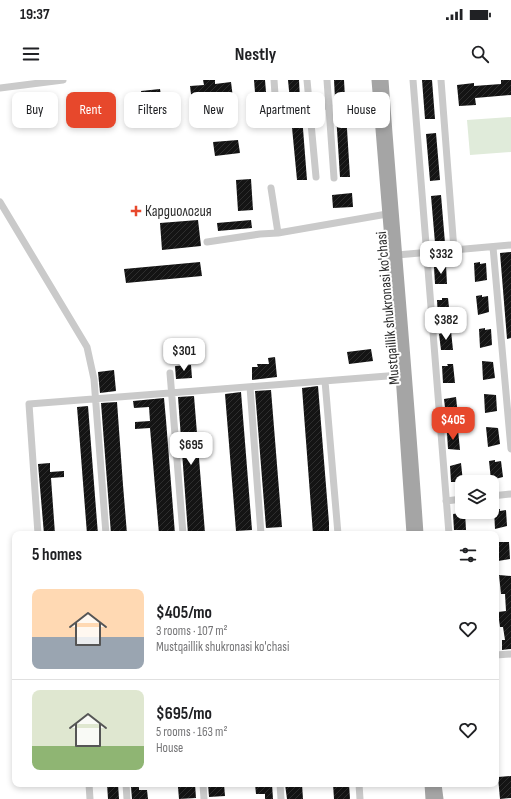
<!DOCTYPE html>
<html lang="en">
<head>
<meta charset="utf-8">
<style>
  body { margin:0; font-family:"Sofia Sans Condensed",sans-serif; background:#f2f2f2; color:#202124; height:100vh; display:flex; flex-direction:column; font-size:15px; white-space:nowrap }
  * { box-sizing:border-box; margin:0 }
  p { font-size:13px; color:#757577 }
  .icon { flex:none; width:22px; height:22px; fill:none; stroke:currentColor; stroke-width:2; stroke-linecap:round; stroke-linejoin:round }
  .map { position:relative; flex:1; overflow:hidden }
  .panel { position:absolute; left:12px; top:451px; width:487px; height:256px; display:flex; flex-direction:column; background:#fff; border-radius:8px; box-shadow:0 2px 6px #0003 }
  .panel>* { flex:none }
  .top-card { position:absolute; left:12px; top:12px; width:487px; height:36px; display:flex; gap:8px }
  .tools { position:absolute; left:455px; top:395px; display:grid; gap:8px }
  .tools a { display:grid; place-items:center; width:44px; height:44px; border-radius:8px; background:#fff; box-shadow:0 2px 6px #0003; font-size:20px }
  .price { position:absolute; translate:-50% -34px; padding:0 9px; border-radius:8px; background:#fff; color:#222; font-size:13px; line-height:26px; filter:drop-shadow(0 1px 2px #0008) }
  .price::after { content:''; position:absolute; left:50%; top:24px; width:12px; height:9px; margin-left:-6px; background:inherit; clip-path:polygon(0 0,100% 0,50% 100%) }
  .price.active { background:#e7482c; color:#fff }
  ul { padding:0; list-style:none }
  li { display:flex; align-items:center; gap:12px; height:100px; padding:0 20px }
  li+li { border-top:1px solid #e0e0e0 }
  li span { display:grid; place-items:center; flex:none; width:112px; height:80px; border-radius:8px; color:#555 }
  li>.icon { margin-inline-start:auto }
  span .icon { width:48px; height:48px; fill:#fffc; stroke-width:1 }
  li b { font-size:17px }
  h2 { display:flex; justify-content:space-between; align-items:center; height:48px; padding:0 20px; font-size:17px }
  .tag { padding:0 14px; border-radius:8px; background:#fff; box-shadow:0 2px 6px #0003; font-size:14px; line-height:36px }
  .tag.active { background:#e7482c; color:#fff }
  .status { display:flex; justify-content:space-between; align-items:center; height:28px; padding:0 20px; background:#fff; direction:ltr }
  .status svg { height:11px; fill:currentColor }
  header { display:flex; justify-content:space-between; align-items:center; height:52px; padding:0 20px; background:#fff; font-size:18px; font-weight:700 }
  .map>svg:first-child { display:block }
  .garden { fill:#e0ebda }
  .building { fill:url(#building-hatch) }
  .lines { fill:none; stroke-linecap:round; stroke-linejoin:round }
  .minor { stroke:#cacaca; stroke-width:7 }
  .major { stroke:#a5a5a5; stroke-width:9 }
  .poi-dot { fill:#e7482c; stroke:#fff; stroke-width:1.5 }
  .labels { text-anchor:middle; dominant-baseline:central; stroke-width:4; stroke-linejoin:round; paint-order:stroke }
  .poi-label { font-size:15px; fill:#2d2d2d; stroke:#fff; text-anchor:start }
  .street-label { font-size:15px; fill:#2d2d2d; stroke:#fff }
</style>
</head>
<body>
<div class="status"><b>19:37</b><svg viewBox="0 0 49 12"><path d="M0 12V9h3v3zM5 12V6h3v6zM10 12V3h3v9zM15 12V0h3v12zM26 1h20v11H26zM47 4h2v5h-2z"/></svg></div>
<header><svg class="icon" aria-label="menu" viewBox="0 0 24 24"><path d="M4 6h16M4 12h16M4 18h16"/></svg>Nestly<svg class="icon" aria-label="search" viewBox="0 0 24 24"><circle cx="10" cy="10" r="6"/><path d="M15 15l6 6"/></svg></header>
<div class="map">
<svg width="511" height="719" viewBox="0 0 511 719">
  <defs>
    <pattern id="building-hatch" width="6" height="6" patternUnits="userSpaceOnUse"><rect width="6" height="6" fill="#141414"/><path d="M-1 1l2-2M0 6l6-6M5 7l2-2" fill="none" stroke="#2e2e2e"/></pattern>
  </defs>
  <rect width="100%" height="100%" fill="#fff"/>
  <path class="garden" d="M511 37V72L470 75 467 40Z"/>
  <path class="building" d="M203 0H215V4L231 2 233 18 192 22 190 6 204 5Z
    M254 0H265L267 24 256 25Z
    M288 0H299L300 20 290 21Z
    M334 0H344L345 18 335 19Z
    M422 0H432L435 39H425Z
    M501 0H511V15L475 18 476 25 459 26 457 5 474 3V6L501 4Z
    M160 9 162 22 143 24 141 11Z
    M346 33 350 97H340L336 34Z
    M302 36 307 100H297L291 37Z
    M436 53 440 100 430 101 426 54Z
    M238 60 240 73 215 76 213 62Z
    M251 99 253 130 238 131 236 100Z
    M352 113 353 127 333 128 332 115Z
    M441 115 445 163H435L431 116Z
    M198 140 201 166 162 170 160 143Z
    M251 140 252 148 218 151 217 143Z
    M511 172V258L507 259 500 173Z
    M200 182 202 196 126 203 124 189Z
    M480 182V184L486 183 487 200 475 202 474 183Z
    M440 185H446L447 204H435L434 187H440Z
    M482 215V217L488 216 489 232 478 235 476 216Z
    M442 218H448L450 237H438L437 220H442Z
    M485 248V250L491 249 492 265 480 268 479 249Z
    M451 251 453 270H441L439 254Z
    M371 269 373 281 349 284 347 272Z
    M275 277 277 297 252 300V287H258L257 284H269L268 278Z
    M482 281 493 282 495 298 483 300Z
    M447 284H453L455 303H443L442 286H448Z
    M191 285 192 298 176 299 175 286Z
    M114 290 116 311 100 313 98 292Z
    M318 306 329 443V454H313L302 308Z
    M271 310 282 447 266 448 255 311Z
    M241 312 252 450 236 451 225 314Z
    M484 314 496 315 497 331 485 333Z
    M194 316 205 453 188 454 178 317Z
    M456 317 458 336H446L444 319Z
    M164 318 166 340 175 454H159L150 348 135 349V342L150 341 149 327 134 328 133 321Z
    M117 322 123 405 127 454H111L101 323Z
    M88 326 97 442 98 454H87L80 364 77 327Z
    M486 347 498 348 500 364 488 367Z
    M458 350 460 370 448 369 447 353Z
    M495 380V382L501 381 503 397 491 400 489 381Z
    M50 383V392L64 391V397L51 398 55 454H44L38 384Z
    M461 383 463 402 457 403V402H451L450 386Z
    M500 429V431L506 430 507 446 495 449 494 430Z
    M459 432H465L466 450H454L453 434 459 433Z
    M497 462H509L510 479 498 481Z
    M499 495 511 496V569L502 570V560H505L503 547H500L498 532 506 531 505 514H501Z
    M511 696V718L500 719 498 697Z
    M107 704H118L119 719H108Z
    M187 704H195L196 718 179 719 178 707 187 706Z
    M208 704H224L225 716 209 717Z
    M255 704H272L273 719H265V714H256Z
    M285 704H302L303 719H287Z
    M333 704H349L350 719H334Z
    M131 707H139V710H147L148 719H132Z"/>
  <g class="lines">
    <path class="minor" d="M274 0 276 29 329 26
      M307 0 316 97
      M327 0 334 98
      M413 0 449 454
      M441 0 454 170
      M0 8 63 0
      M271 108 278 153
      M0 122 87 267 94 299 106 454
      M207 162 260 154 278 153 387 134
      M493 167 511 369
      M397 175 511 165
      M170 293 183 454
      M325 301 338 454
      M250 307 261 454
      M492 416 511 414
      M446 421 462 419
      M38 454 29 324 400 295
      M496 575 511 574
      M89 704 90 719
      M126 704 127 719
      M203 704 204 719
      M280 704 281 719
      M359 704 360 719"/>
    <path class="major" d="M376 0 400 295 411 454
      M384 0C395 151 409 303 419 454
      M429 704 430 719
      M437 704 439 719"/>
  </g>
  <path class="poi-dot" d="M134 125h4v4h4v4h-4v4h-4v-4h-4v-4h4z"/>
  <g class="labels">
    <g class="poi-label">
      <text x="145" y="131">Кардиология</text>
    </g>
    <g class="street-label">
      <text transform="translate(388 228) rotate(-95)">Mustqaillik shukronasi ko'chasi</text>
    </g>
  </g>
</svg>
<div class="tools">
<a><svg class="icon" aria-label="layers" viewBox="0 0 24 24"><path d="M12 4l9 5-9 5-9-5zM3 14l9 5 9-5"/></svg></a>
</div>
<b class="price" style="left:441px;top:195px">$332</b>
<b class="price" style="left:446px;top:261px">$382</b>
<b class="price" style="left:184px;top:292px">$301</b>
<b class="price active" style="left:453px;top:361px">$405</b>
<b class="price" style="left:191px;top:386px">$695</b>
<div class="top-card">
<a class="tag">Buy</a>
<a class="tag active">Rent</a>
<a class="tag">Filters</a>
<a class="tag">New</a>
<a class="tag">Apartment</a>
<a class="tag">House</a>
</div>
<section class="panel">
<h2>5 homes<svg class="icon" aria-label="filters" viewBox="0 0 24 24"><path d="M4 7h16M4 17h16"/><circle cx="9" cy="7" r="2"/><circle cx="15" cy="17" r="2"/></svg></h2>
<ul>
<li><span style="background:linear-gradient(#ffd9b3 60%,#9aa5b1 0)"><svg class="icon" aria-label="home" viewBox="0 0 24 24"><path d="M3 11l9-7 9 7M6 9v11h12V9"/></svg></span><div><b>$405/mo</b><p>3 rooms · 107 m²</p><p>Mustqaillik shukronasi ko'chasi</p></div><svg class="icon" aria-label="heart" viewBox="0 0 24 24"><path d="M12 20l-8-8c-3-5 5-10 8-4 3-6 11-1 8 4z"/></svg></li>
<li><span style="background:linear-gradient(#dfe7d0 70%,#8fb573 0)"><svg class="icon" aria-label="home" viewBox="0 0 24 24"><path d="M3 11l9-7 9 7M6 9v11h12V9"/></svg></span><div><b>$695/mo</b><p>5 rooms · 163 m²</p><p>House</p></div><svg class="icon" aria-label="heart" viewBox="0 0 24 24"><path d="M12 20l-8-8c-3-5 5-10 8-4 3-6 11-1 8 4z"/></svg></li>
</ul>
</section>
</div>
</body>
</html>
